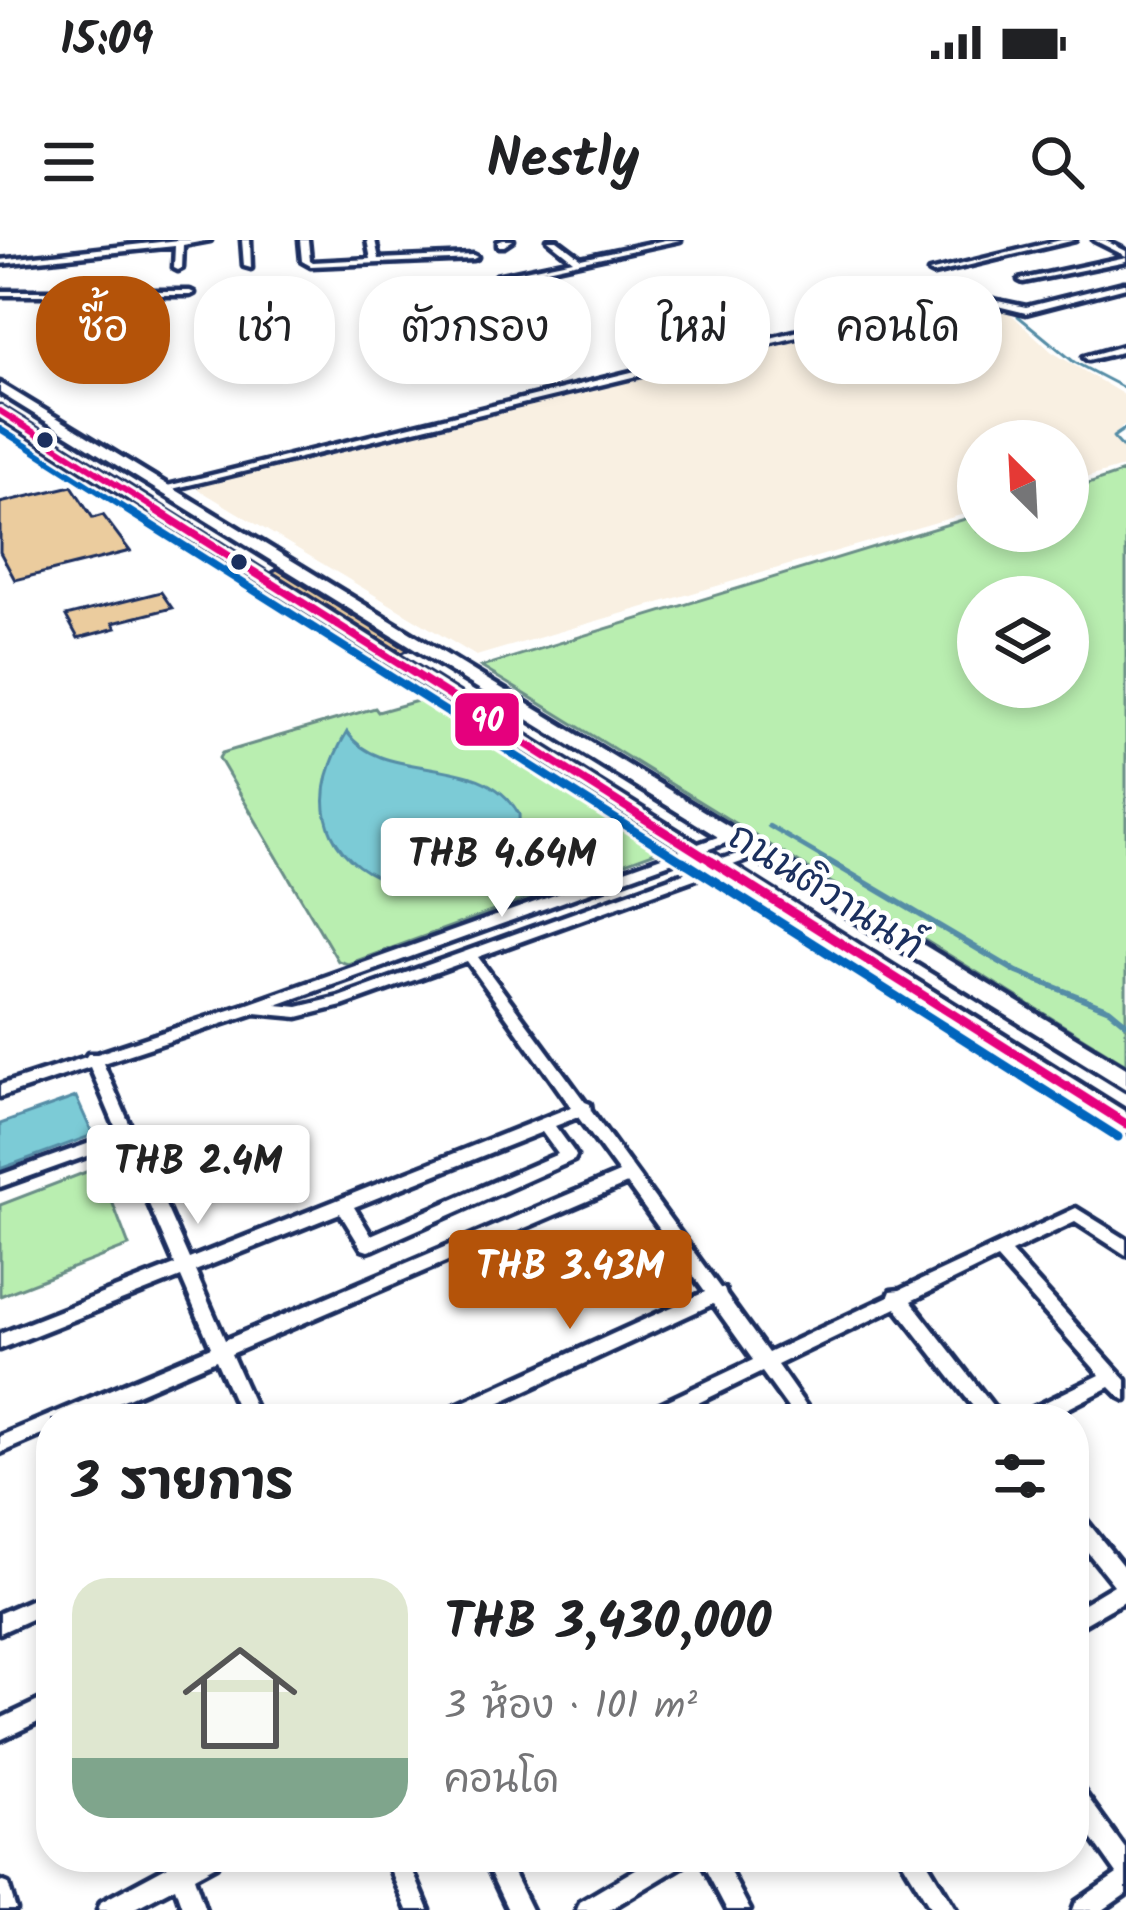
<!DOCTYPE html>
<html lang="th">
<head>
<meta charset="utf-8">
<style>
  body { margin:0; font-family:Kalam,"Playpen Sans Thai",sans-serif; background:#f2f2f2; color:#202124; height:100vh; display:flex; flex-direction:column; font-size:45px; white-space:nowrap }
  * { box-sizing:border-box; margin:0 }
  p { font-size:39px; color:#757577 }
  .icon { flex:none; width:66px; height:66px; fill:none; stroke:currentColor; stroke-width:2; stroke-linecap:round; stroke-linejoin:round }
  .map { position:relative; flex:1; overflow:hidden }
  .sheet { position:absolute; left:36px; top:1164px; width:1053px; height:468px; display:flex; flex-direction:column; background:#fff; border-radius:48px; box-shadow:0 6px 18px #0003 }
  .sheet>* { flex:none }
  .top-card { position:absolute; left:36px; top:36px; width:1056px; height:108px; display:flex; gap:24px }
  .needle { width:78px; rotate:336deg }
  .fabs { position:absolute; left:957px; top:180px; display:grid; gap:24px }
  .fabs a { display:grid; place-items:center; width:132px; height:132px; border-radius:50%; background:#fff; box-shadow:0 6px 18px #0003; font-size:60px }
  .price { position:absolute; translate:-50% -102px; padding:0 27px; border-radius:12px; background:#fff; color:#222; font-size:39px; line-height:78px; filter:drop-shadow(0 3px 6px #0008) }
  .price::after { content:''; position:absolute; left:50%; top:72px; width:36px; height:27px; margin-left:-18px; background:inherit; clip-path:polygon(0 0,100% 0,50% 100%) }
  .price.on { background:#b45309; color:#fff }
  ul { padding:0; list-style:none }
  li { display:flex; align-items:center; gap:36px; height:300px; padding:0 36px }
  li span { display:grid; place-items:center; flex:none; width:336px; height:240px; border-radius:36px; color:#555 }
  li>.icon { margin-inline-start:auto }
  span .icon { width:144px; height:144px; fill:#fffc; stroke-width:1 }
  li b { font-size:51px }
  h2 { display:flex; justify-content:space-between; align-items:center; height:144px; padding:0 36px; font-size:51px }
  .tag { padding:0 42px; border-radius:48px; background:#fff; box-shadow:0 6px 18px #0003; font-size:42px; line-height:108px }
  .tag.on { background:#b45309; color:#fff }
  .status { display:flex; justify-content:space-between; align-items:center; height:84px; padding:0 60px; background:#fff; direction:ltr }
  .status svg { height:33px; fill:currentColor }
  header { display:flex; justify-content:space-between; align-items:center; height:156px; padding:0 36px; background:#fff; font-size:54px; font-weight:600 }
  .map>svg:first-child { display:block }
  .built { fill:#f9f0e2 }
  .green { fill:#b9eeb0; stroke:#6a8e87; stroke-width:3; fill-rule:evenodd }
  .water { fill:#7bcbd6; stroke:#558da6; stroke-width:3 }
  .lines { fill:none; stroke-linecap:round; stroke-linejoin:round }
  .stream-far2 { stroke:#558da6; stroke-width:3 }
  .stream-far1 { stroke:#558da6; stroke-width:4.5 }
  .stream { stroke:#558da6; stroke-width:6 }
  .building { fill:#ebcc9e; stroke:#1b2f5e; stroke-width:3 }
  .street-casing { stroke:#1b2f5e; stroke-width:9 }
  .primary-casing { stroke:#1b2f5e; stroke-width:9 }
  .street { fill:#fff; fill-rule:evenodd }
  .primary { fill:#fff; fill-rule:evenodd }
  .bus-1-far2-casing { stroke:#fff; stroke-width:12 }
  .bus-1-far1-casing { stroke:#fff; stroke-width:15 }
  .bus-1-casing { stroke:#fff; stroke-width:18 }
  .bus-2-far2-casing { stroke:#fff; stroke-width:12 }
  .bus-2-far1-casing { stroke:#fff; stroke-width:15 }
  .bus-2-casing { stroke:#fff; stroke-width:18 }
  .bus-1-far2 { stroke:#e5007d; stroke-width:6 }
  .bus-1-far1 { stroke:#e5007d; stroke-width:8 }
  .bus-1 { stroke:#e5007d; stroke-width:9 }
  .bus-2-far2 { stroke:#0065bd; stroke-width:6 }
  .bus-2-far1 { stroke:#0065bd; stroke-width:8 }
  .bus-2 { stroke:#0065bd; stroke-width:9 }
  .bus-dot { fill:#1b2f5e; stroke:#fff; stroke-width:4.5 }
  .labels { text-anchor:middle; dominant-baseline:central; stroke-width:9; stroke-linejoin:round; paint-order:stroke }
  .street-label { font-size:39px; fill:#1b2f5e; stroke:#fff }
  .line-badge { stroke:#fff; stroke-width:4.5 }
  .badge-label { font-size:33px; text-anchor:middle; font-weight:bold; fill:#fff }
</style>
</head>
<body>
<div class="status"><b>15:09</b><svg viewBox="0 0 49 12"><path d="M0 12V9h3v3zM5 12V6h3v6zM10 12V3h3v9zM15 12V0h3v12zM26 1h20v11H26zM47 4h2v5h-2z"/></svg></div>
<header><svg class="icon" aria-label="menu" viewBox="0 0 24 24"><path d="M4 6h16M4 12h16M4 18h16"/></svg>Nestly<svg class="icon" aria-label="search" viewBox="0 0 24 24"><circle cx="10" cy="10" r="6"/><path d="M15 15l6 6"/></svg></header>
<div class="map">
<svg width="1126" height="1670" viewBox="0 0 1126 1670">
  <rect width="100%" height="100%" fill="#fff"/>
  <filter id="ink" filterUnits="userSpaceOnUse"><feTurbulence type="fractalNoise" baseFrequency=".00833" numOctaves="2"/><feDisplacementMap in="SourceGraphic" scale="24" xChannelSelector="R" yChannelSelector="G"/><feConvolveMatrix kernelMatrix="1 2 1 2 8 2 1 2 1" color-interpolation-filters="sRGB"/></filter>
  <g filter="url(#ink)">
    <path class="built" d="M954 62H975L1011 74 1052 112 1126 156V183L1115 195 1126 211V226L1068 243V201H978V270L476 416 193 246Z"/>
    <path class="green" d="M1126 231V824L481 427 978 275V291H1068V251ZM978 357H1068V447H978Z
      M428 458 664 609 348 724 338 721 219 518 222 513 375 468 378 472Z
      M99 927 129 1006 0 1056V965Z"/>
    <path class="water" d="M347 492C384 546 480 507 519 574 526 700 245 662 347 492Z
      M76 857 93 895 0 929V884Z"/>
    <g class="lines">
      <path class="stream-far2" d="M1018 76 1074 122 1126 149
        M1126 188 1113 197 1126 211"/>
      <path class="stream-far1" d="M769 586 834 624"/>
      <path class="stream" d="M829 621 1017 732 1109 769 1126 783"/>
    </g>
    <path class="building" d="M72 246 93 278 103 275 130 311 15 340 0 312V263Z
      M277 329 408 410 402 413 272 332Z
      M161 352 172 368 113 383 116 388 78 398 66 376Z"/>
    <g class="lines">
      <defs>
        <path id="street" d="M178 0H210L183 5 182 28 178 30 174 28 175 6 0 24V20Z
          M242 0H250L251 28 244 26Z
          M300 0H308L310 20 313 22 371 19 367 0H375L379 19 473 15 477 17 473 19 311 26 302 21Z
          M503 0H513L504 6H498V2Z
          M548 0H557L581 18 665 0H680L496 40V36L573 20Z
          M1061 0H1075L933 34 929 32Z
          M1094 0H1104L1126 11V16Z
          M1126 17V21L1023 42 1019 40Z
          M1123 43H1126V47L1026 73 969 59 945 61 164 251 159 248 945 55H969L1026 67Z
          M0 51H190L194 53 190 55H146L140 75 136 78 132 75 138 55H0Z
          M1126 105V111L1088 120 1084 117Z
          M729 593 735 597 734 600 277 765 298 767 339 757 748 610H758L760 613 758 616 478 717 585 862 590 864 591 871 720 1048 724 1049 726 1055 768 1113 889 1056 891 1051 900 1050 1076 968 1126 999V1015L1075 982 1011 1012 1126 1140V1160L1120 1157 1110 1147 1047 1179H1020L1023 1173 1100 1135 997 1019 911 1061 1003 1179H983L896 1068 777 1125 815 1179H796L762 1132 665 1179H638L641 1173 753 1120 713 1064 464 1179H436L439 1173 705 1052 627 944 231 1114 260 1179H242L216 1120 79 1179H51V1191L0 1213V1196L211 1107 181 1037 0 1109V1094L175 1025 123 903 0 947V935L118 893 90 827 0 857V845L86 817 88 814H97L248 764ZM467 721 571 867 189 1019 135 897 137 895 132 890 103 823 255 773 298 777 342 766ZM578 877 619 933 225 1100 195 1031 340 973 362 1009 368 1011 374 1009 574 920 576 916 574 912 555 886ZM542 892 558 914 371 995 354 967Z
          M1074 1271 1081 1274 1126 1330V1360L1074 1390V1369L1114 1345 1074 1295Z
          M51 1351V1370L0 1393V1373Z
          M51 1455V1476L0 1500V1479Z
          M1074 1544 1081 1548 1126 1610V1654L1103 1670H1073L1076 1662 1117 1634 1074 1573Z
          M165 1617H219L216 1625 194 1637 205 1670H183L175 1647 131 1670H98L101 1662 168 1626Z
          M385 1617H407L429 1670H407Z
          M483 1617H505L531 1670H508Z
          M656 1617H687L684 1625 609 1670H577L580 1662Z
          M699 1617H722L750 1670H727Z
          M900 1617H924L956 1670H932Z
          M0 1641 8 1644 16 1670H0Z"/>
        <path id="primary" d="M0 143 1126 828V849L0 153Z
          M0 167 1126 872V893L0 178Z"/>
      </defs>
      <use href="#street" class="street-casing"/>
      <use href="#primary" class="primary-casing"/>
      <use href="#street" class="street"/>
      <use href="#primary" class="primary"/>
      <defs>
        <path id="bus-1-far2" d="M0 171 161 273"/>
        <path id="bus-1-far1" d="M156 270 716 624"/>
        <path id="bus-1" d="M711 621 1126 884"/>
        <path id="bus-2-far2" d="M0 189 132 273"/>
        <path id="bus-2-far1" d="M127 270 687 624"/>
        <path id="bus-2" d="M683 621 1118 897"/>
      </defs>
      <use href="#bus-1-far2" class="bus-1-far2-casing"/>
      <use href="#bus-1-far1" class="bus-1-far1-casing"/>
      <use href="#bus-1" class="bus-1-casing"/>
      <use href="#bus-2-far2" class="bus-2-far2-casing"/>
      <use href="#bus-2-far1" class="bus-2-far1-casing"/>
      <use href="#bus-2" class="bus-2-casing"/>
      <use href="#bus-1-far2" class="bus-1-far2"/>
      <use href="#bus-1-far1" class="bus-1-far1"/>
      <use href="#bus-1" class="bus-1"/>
      <use href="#bus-2-far2" class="bus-2-far2"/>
      <use href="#bus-2-far1" class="bus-2-far1"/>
      <use href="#bus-2" class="bus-2"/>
    </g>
  </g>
  <g class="bus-dot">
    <circle cx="45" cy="200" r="10"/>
    <circle cx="239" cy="322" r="10"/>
  </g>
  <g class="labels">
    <g class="street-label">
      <text transform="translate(825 653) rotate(32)">ถนนติวานนท์</text>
    </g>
  </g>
  <rect class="line-badge" x="453" y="451" width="68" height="57" rx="12" fill="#e5007d"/>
  <g class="badge-label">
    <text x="487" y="491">90</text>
  </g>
</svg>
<div class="fabs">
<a><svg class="needle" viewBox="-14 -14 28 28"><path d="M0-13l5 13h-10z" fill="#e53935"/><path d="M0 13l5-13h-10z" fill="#757577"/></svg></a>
<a><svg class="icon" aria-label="layers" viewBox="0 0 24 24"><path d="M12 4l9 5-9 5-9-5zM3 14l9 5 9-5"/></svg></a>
</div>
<b class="price" style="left:502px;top:680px">THB 4.64M</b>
<b class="price" style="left:198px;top:987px">THB 2.4M</b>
<b class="price on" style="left:570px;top:1092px">THB 3.43M</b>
<div class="top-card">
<a class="tag on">ซื้อ</a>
<a class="tag">เช่า</a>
<a class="tag">ตัวกรอง</a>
<a class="tag">ใหม่</a>
<a class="tag">คอนโด</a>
</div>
<section class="sheet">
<h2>3 รายการ<svg class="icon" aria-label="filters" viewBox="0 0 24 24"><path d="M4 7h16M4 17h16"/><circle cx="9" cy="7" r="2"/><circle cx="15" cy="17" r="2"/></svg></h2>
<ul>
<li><span style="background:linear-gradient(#dfe7d0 75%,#7fa58c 0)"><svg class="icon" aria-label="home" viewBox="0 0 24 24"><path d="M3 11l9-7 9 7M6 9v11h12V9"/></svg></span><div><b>THB 3,430,000</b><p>3 ห้อง · 101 m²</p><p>คอนโด</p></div></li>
</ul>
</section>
</div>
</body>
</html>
